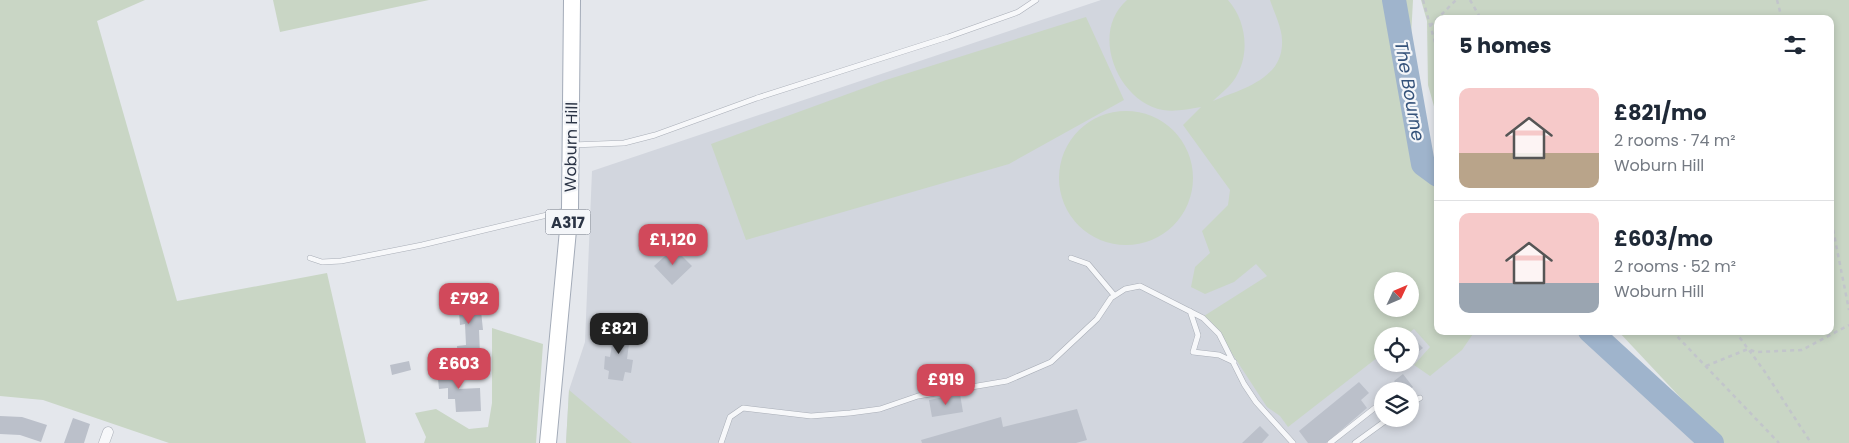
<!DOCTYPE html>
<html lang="en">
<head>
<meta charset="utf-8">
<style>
  body { margin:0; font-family:Poppins,sans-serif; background:#f6f6f7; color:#1f2937; height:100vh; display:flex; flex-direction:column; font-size:19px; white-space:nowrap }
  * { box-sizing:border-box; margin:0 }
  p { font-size:16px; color:#747a83 }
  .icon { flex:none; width:28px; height:28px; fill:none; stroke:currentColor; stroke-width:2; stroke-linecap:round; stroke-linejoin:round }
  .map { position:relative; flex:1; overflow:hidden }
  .details { position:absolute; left:1434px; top:15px; width:400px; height:320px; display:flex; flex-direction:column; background:#fff; border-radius:10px; box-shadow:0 2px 8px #0003 }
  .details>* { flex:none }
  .needle { width:32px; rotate:46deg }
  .buttons { position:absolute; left:1374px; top:272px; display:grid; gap:10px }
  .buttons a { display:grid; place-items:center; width:45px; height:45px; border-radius:50%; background:#fff; box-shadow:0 2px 8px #0003; font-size:25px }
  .price { position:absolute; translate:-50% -42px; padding:0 11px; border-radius:10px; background:#d1495b; color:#fff; font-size:16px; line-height:32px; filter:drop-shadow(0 1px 2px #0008) }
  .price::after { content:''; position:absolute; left:50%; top:30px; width:15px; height:11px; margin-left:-8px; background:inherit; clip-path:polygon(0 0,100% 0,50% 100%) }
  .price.on { background:#222; color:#fff }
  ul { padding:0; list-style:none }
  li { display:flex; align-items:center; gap:15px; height:125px; padding:0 25px }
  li+li { border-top:1px solid #e0e1e3 }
  li span { display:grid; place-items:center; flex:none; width:140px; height:100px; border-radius:10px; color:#555 }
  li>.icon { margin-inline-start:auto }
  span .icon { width:60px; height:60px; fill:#fffc; stroke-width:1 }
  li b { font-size:21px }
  h2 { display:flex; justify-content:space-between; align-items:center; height:60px; padding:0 25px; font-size:21px }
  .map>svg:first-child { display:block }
  .built { fill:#d2d6de; fill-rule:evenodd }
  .green { fill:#c9d6c5; fill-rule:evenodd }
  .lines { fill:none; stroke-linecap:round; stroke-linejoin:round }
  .river { stroke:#9fb4cc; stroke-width:24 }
  .building { fill:#bbc0ca }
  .lane-casing { stroke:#a9aeb7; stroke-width:6 }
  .street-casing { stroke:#a9aeb7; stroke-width:11 }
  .primary-casing { stroke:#a3abb8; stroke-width:18 }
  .path { stroke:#c2c5cb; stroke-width:2.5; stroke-dasharray:4 4; stroke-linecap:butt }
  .lane { stroke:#f7f8fa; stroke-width:5 }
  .street { stroke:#f7f8fa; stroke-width:10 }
  .primary { stroke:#fff; stroke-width:16 }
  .labels { text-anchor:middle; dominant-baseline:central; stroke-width:4.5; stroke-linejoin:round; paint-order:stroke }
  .shield { fill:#f4f6f9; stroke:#676e7b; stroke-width:1 }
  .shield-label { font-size:15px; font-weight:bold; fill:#2b3445 }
  .street-label { font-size:16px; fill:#2b3445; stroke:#f4f6f9 }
  .water-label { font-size:18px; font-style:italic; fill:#34527a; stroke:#f4f6f9 }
</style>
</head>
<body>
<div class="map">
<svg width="1849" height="443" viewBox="0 0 1849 443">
  <rect width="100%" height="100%" fill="#e4e7ec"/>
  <path class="built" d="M1101 0H1385L1437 179 1438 331H1578L1697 443H566L569 390 585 342 592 171ZM1382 281H1410V309H1382ZM1382 336H1410V364H1382ZM1382 391H1410V419H1382Z"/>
  <path class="green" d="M0 0H145L97 21 177 301 327 273 366 443H169L43 400 0 396Z
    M273 0H429L280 32Z
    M1127 0H1228C1245 19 1250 50 1238 73 1233 85 1221 93 1213 101 1242 89 1284 79 1282 40 1282 28 1274 12 1270 0H1413L1409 74 1437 179 1438 331H1475L1462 350 1430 376 1414 365 1430 347 1414 329 1405 336H1382V354L1288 427 1280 416 1267 407 1212 323 1204 316 1267 276 1256 264 1234 282 1205 294 1191 287 1195 267 1210 253 1202 231 1228 205 1230 190 1183 125 1201 107C1188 109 1176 112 1163 110 1118 102 1089 33 1127 0ZM1382 281H1410V309H1382Z
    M1421 0H1849V443H1723L1618 331H1830V19H1438L1437 117 1428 85 1427 21Z
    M1086 17 1124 100 1009 164 746 240 711 144 886 80Z
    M1059 178a67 67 0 1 1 134 0a67 67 0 1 1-134 0Z
    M492 328 543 344 536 443H424L426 437 415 413 436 409 469 429 488 427 492 403Z
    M569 390 632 443H566Z"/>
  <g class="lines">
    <path class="river" d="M1394 0 1423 164 1438 175
      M1590 331 1712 443"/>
  </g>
  <path class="building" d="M674 248 692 266 672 285 654 266Z
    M460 285H473V292H476L477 311H481L483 330H479L480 355H477L478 364H458L457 346 466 345 465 324 460 325 457 287Z
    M615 326 631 329 627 359 633 360 631 373 625 372 623 381 608 379 609 371 604 369 605 356 610 357Z
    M1410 335 1423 348 1410 358Z
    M409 361 411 370 392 375 390 365Z
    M449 362H456L458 389 480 388 481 411 456 412 455 399H448V388L439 389 437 369 449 367Z
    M1403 374 1413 387 1408 391H1402L1394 381Z
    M1359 382 1369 393 1361 400 1367 408 1326 443H1308L1299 431Z
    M960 394 963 412 932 417 929 400Z
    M1077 409 1087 440 1076 443H922L921 440 1001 417 1003 427Z
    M0 416 22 417 47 425 41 442 20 435 0 434Z
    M73 418 90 424 84 443H64Z
    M1260 426 1269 435 1262 443H1242Z"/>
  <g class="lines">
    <defs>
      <path id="lane" d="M572 145 624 143 655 135 757 98 948 37 1018 12 1036 0
        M310 258 322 262 341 261 422 245 568 210
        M1071 258 1088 264 1114 295
        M1190 311 1198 335 1193 352 1219 355 1234 362
        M1410 403 1420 398
        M721 443 730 417 743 408 811 416 850 413 880 409 918 396 1007 381 1051 362 1097 319 1111 298 1125 289 1140 286 1203 318 1219 334 1244 384 1256 402 1293 443
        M1330 443 1381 403
        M1355 443 1388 419"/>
      <path id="street" d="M104 443 108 432"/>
      <path id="primary" d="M548 443 570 209 572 0"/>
    </defs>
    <use href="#lane" class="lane-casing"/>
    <use href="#street" class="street-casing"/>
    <use href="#primary" class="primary-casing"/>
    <path class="path" d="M1423 0 1438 53
      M1470 0 1481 19
      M1777 0 1782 19
      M1430 26 1456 0
      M1830 214 1849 310
      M1672 331 1779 443
      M1735 331 1765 372 1811 443
      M1706 366 1748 349 1756 352 1802 350 1849 325"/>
    <use href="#lane" class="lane"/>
    <use href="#street" class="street"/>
    <use href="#primary" class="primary"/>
  </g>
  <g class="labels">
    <rect class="shield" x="545.5" y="209.5" width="45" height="25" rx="4"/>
    <g class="shield-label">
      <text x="568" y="222">A317</text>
    </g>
    <g class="street-label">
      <text transform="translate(571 147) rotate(-89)">Woburn Hill</text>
    </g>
    <g class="water-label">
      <text transform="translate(1410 91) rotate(80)">The Bourne</text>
    </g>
  </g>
</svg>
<div class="buttons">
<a><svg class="needle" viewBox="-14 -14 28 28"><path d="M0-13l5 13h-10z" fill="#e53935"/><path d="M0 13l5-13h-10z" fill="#747a83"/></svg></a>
<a><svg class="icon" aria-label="locate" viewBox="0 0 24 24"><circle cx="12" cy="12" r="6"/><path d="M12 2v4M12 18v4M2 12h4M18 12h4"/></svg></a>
<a><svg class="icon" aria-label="layers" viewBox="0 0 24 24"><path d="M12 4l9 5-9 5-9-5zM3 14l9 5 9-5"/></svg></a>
</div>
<b class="price" style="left:673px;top:266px">£1,120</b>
<b class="price" style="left:469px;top:325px">£792</b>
<b class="price on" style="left:619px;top:355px">£821</b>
<b class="price" style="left:459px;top:390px">£603</b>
<b class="price" style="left:946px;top:406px">£919</b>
<section class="details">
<h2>5 homes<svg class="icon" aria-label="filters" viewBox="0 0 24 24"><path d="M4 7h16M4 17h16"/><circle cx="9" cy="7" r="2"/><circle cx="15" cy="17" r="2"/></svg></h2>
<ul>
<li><span style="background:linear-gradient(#f6c9c9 65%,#b9a48a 0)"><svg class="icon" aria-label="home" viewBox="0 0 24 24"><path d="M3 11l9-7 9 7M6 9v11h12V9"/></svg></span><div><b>£821/mo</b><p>2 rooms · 74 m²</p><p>Woburn Hill</p></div></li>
<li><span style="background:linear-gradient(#f6c9c9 70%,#9aa5b1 0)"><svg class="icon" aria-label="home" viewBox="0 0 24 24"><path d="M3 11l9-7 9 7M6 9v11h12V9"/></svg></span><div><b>£603/mo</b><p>2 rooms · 52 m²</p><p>Woburn Hill</p></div></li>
</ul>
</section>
</div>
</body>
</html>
